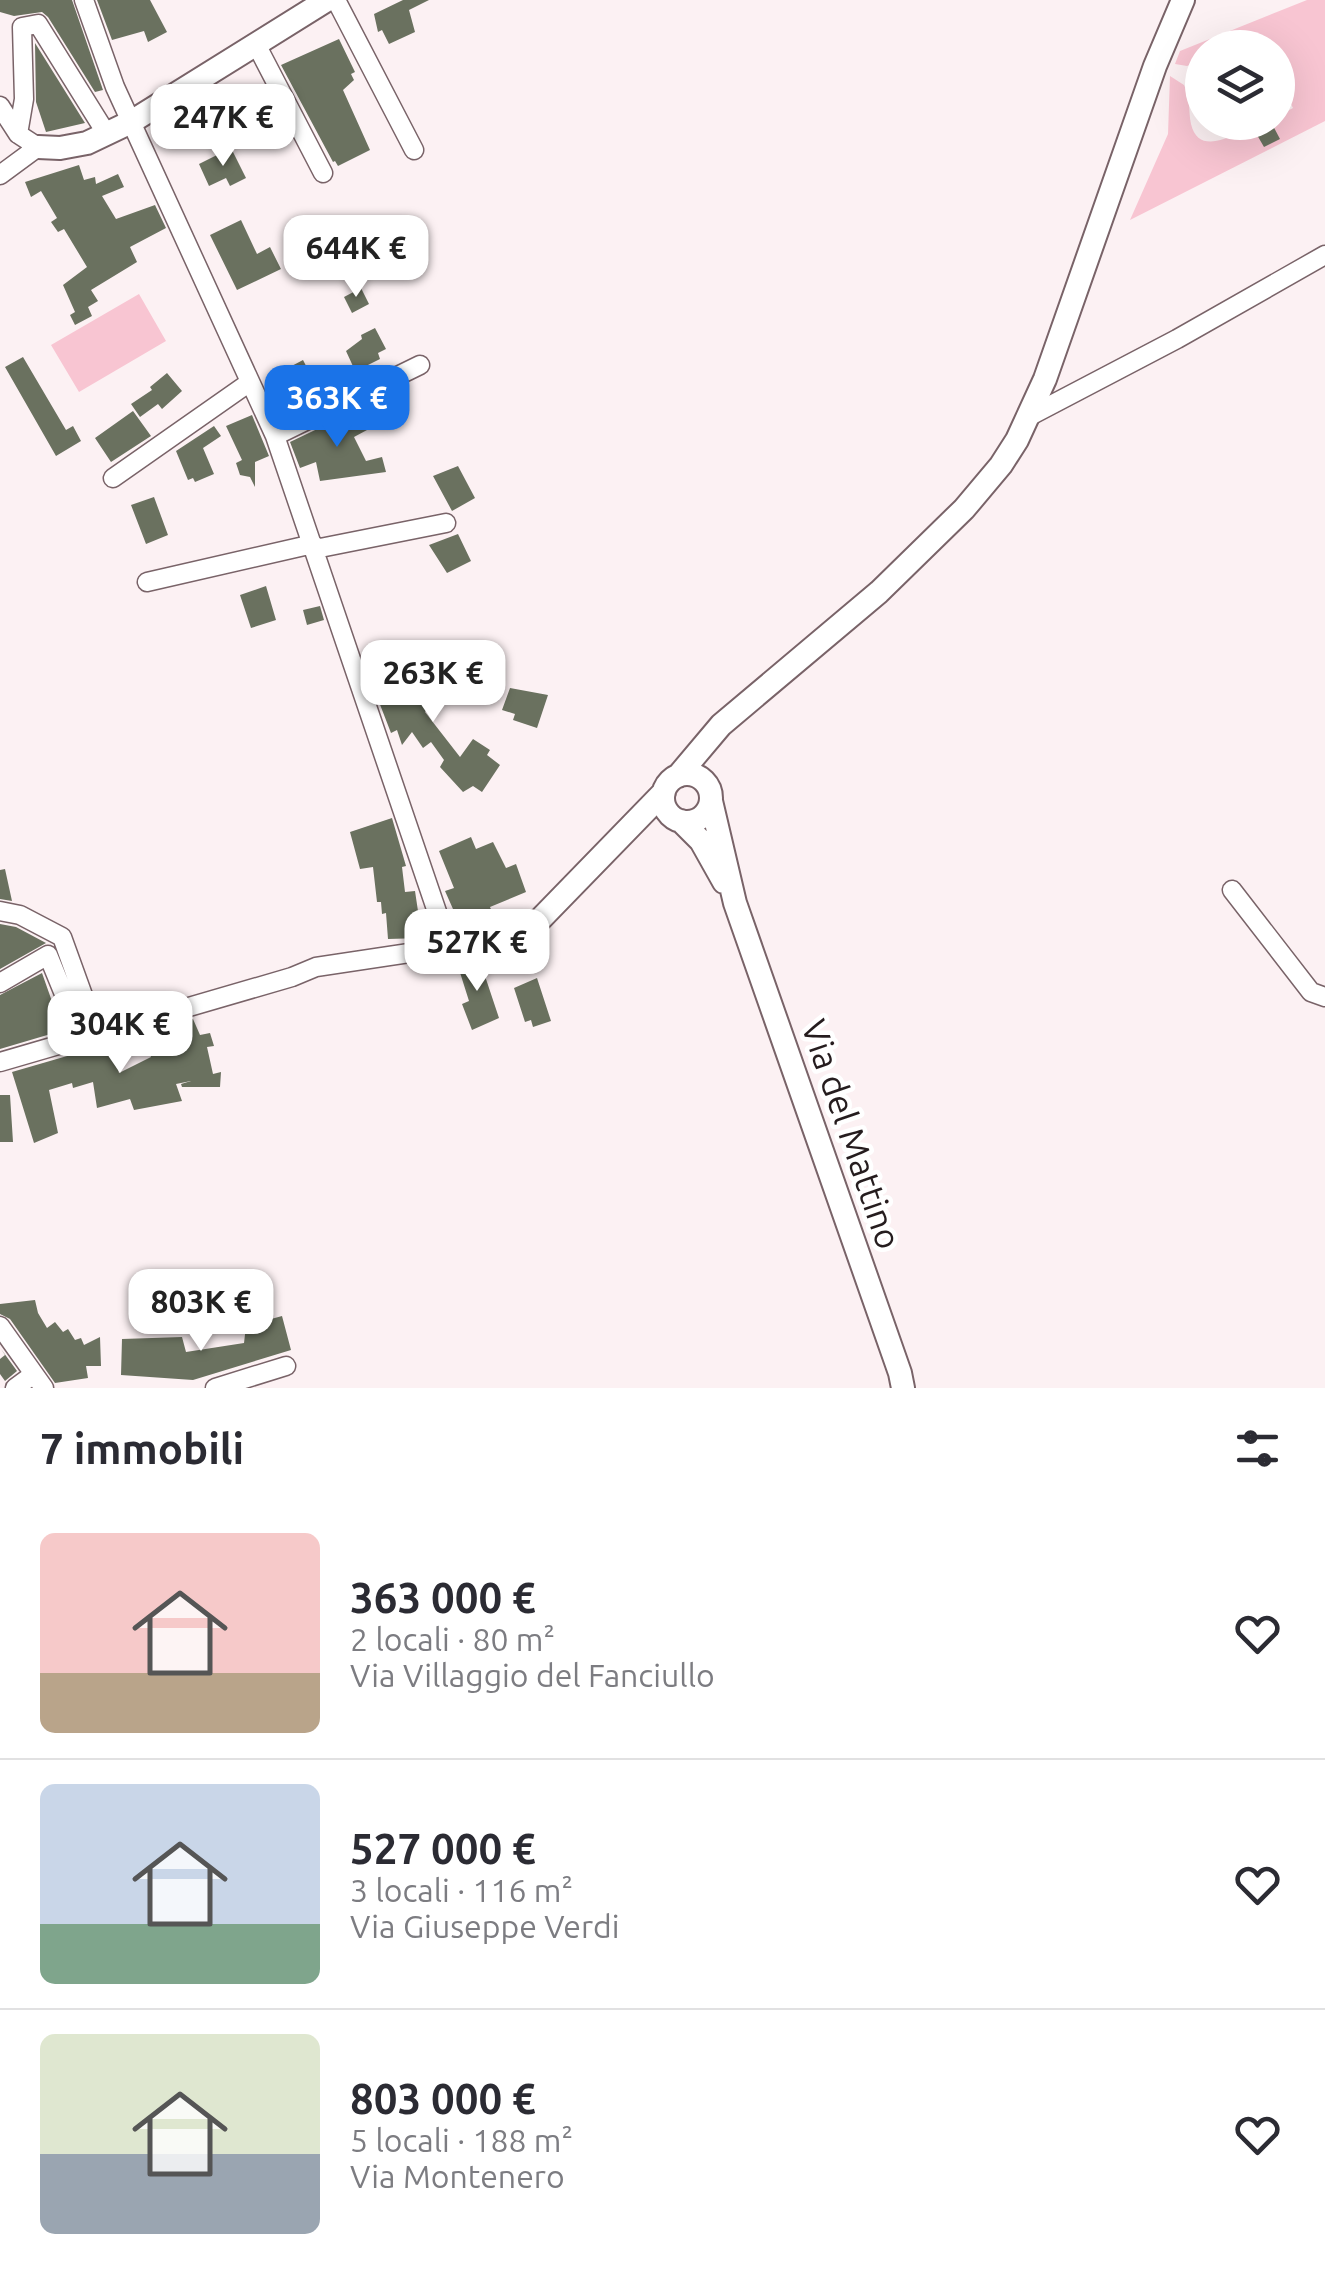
<!DOCTYPE html>
<html lang="it">
<head>
<meta charset="utf-8">
<style>
  body { margin:0; font-family:Ubuntu,sans-serif; background:#f2f2f3; color:#2b2b33; height:100vh; display:flex; flex-direction:column; font-size:38px; white-space:nowrap }
  * { box-sizing:border-box; margin:0 }
  p { font-size:32px; color:#7c7c81 }
  .icon { flex:none; width:55px; height:55px; fill:none; stroke:currentColor; stroke-width:2; stroke-linecap:round; stroke-linejoin:round }
  .map { position:relative; height:1388px; overflow:hidden }
  .details { display:flex; flex-direction:column; background:#fff; flex:1 }
  .details>* { flex:none }
  .buttons { position:absolute; left:1185px; top:30px; display:grid; gap:20px }
  .buttons a { display:grid; place-items:center; width:110px; height:110px; border-radius:50%; background:#fff; box-shadow:0 10px 40px #0002; font-size:50px }
  .price { position:absolute; translate:-50% -85px; padding:0 22px; border-radius:20px; background:#fff; color:#222; font-size:32px; line-height:65px; filter:drop-shadow(0 2px 5px #0008) }
  .price::after { content:''; position:absolute; left:50%; top:60px; width:30px; height:22px; margin-left:-15px; background:inherit; clip-path:polygon(0 0,100% 0,50% 100%) }
  .price.selected { background:#1a73e8; color:#fff }
  ul { padding:0; list-style:none }
  li { display:flex; align-items:center; gap:30px; height:250px; padding:0 40px }
  li+li { border-top:2px solid #e1e1e2 }
  li span { display:grid; place-items:center; flex:none; width:280px; height:200px; border-radius:15px; color:#555 }
  li>.icon { margin-inline-start:auto }
  span .icon { width:120px; height:120px; fill:#fffc; stroke-width:1 }
  li b { font-size:42px }
  h2 { display:flex; justify-content:space-between; align-items:center; height:120px; padding:0 40px; font-size:42px }
  .map>svg:first-child { display:block }
  .green { fill:#f8c5d2 }
  .building { fill:#6a715f }
  .lines { fill:none; stroke-linecap:round; stroke-linejoin:round }
  .minor-casing { stroke:#796368; stroke-width:21 }
  .major-casing { stroke:#796368; stroke-width:26 }
  .minor { stroke:#fff; stroke-width:18 }
  .major { stroke:#fff; stroke-width:22 }
  .labels { text-anchor:middle; dominant-baseline:central; stroke-width:9; stroke-linejoin:round; paint-order:stroke }
  .street-label { font-size:35px; fill:#251c1e; stroke:#fff }
</style>
</head>
<body>
<div class="map">
<svg width="1325" height="1388" viewBox="0 0 1325 1388">
  <rect width="100%" height="100%" fill="#fcf1f3"/>
  <path class="green" d="M1307 0H1325V121L1130 220 1168 134 1170 76 1184 85C1191 99 1188 110 1191 124 1200 162 1244 127 1261 123 1266 121 1272 123 1278 122V116L1293 108 1287 96 1278 103V48L1267 47 1269 45 1264 38 1248 47 1202 48V61L1187 66 1175 64 1180 51Z
    M139 294 166 341 79 392 51 345Z"/>
  <path class="building" d="M0 0H72L103 90 95 92 48 17 42 12 14 16 0 12Z
    M97 0H150L167 32 148 42 144 31 112 40Z
    M403 0H429L409 10 415 32 389 44 382 30 378 32 374 14Z
    M339 39 355 72 351 74 354 80 343 90 370 150 338 166 335 161 333 162 281 65Z
    M35 43 85 123 46 132 36 102Z
    M1261 122H1271L1280 139 1264 147 1253 128Z
    M231 148 246 178 230 186 226 178 209 186 199 164Z
    M79 165 84 180 95 177 96 184 118 174 124 187 102 196 116 219 155 205 166 228 130 247 137 262 91 290 98 301 88 307 92 316 75 325 70 315 75 312 63 285 87 267 64 229 58 232 51 222 57 218 41 191 31 197 25 182Z
    M241 220 257 254 270 247 281 269 237 290 210 235Z
    M361 288 369 304 352 313 344 297Z
    M375 328 386 349 378 353 380 359 366 366 368 370 357 375 346 351 362 339 361 335Z
    M23 357 66 430 73 426 81 441 56 456 5 367Z
    M303 360 317 387 311 390 317 402 295 412 282 385 292 379 286 369Z
    M167 373 182 391 162 409 158 404 140 417 131 404 152 390 150 387Z
    M357 410 367 430 354 437 366 461 382 457 386 472 320 481 316 462 300 468 290 442Z
    M133 411 151 436 111 462 95 438Z
    M252 415 269 456 255 462V487L250 477 240 475 236 463 242 460 226 426Z
    M214 426 221 436 203 448 214 474 195 482 193 478 188 480 176 451Z
    M458 466 475 498 452 511 433 476Z
    M154 497 168 535 146 544 131 505Z
    M458 534 471 561 447 573 429 545Z
    M266 586 276 620 251 628 240 595Z
    M320 606 324 620 307 625 303 610Z
    M446 652 449 677 441 690 421 696 431 704 425 712 460 757 473 739 490 750 487 755 500 765 482 792 473 786 463 792 440 767 444 760 431 742 423 748 412 732 402 745 397 730 391 733 374 689 432 667 428 659Z
    M510 688 548 695 537 728 513 720 515 714 502 710Z
    M392 818 406 866 402 867 405 892 415 891 422 938 388 939 386 913 382 914 381 902H377L373 867 360 869 350 832Z
    M471 837 476 849 493 842 506 868 516 864 526 892 490 907 493 914 461 927 445 891 454 888 439 851Z
    M5 869 12 901 0 899V870Z
    M0 924 16 927 46 943 0 969Z
    M479 958 499 1018 472 1030 462 1004 469 1001 457 963Z
    M42 973 61 1027 54 1033 0 1049V995Z
    M537 978 551 1021 533 1027 531 1020 525 1022 514 988Z
    M193 1019 200 1035 210 1033 214 1046 207 1047 213 1074 221 1072 220 1087H182L181 1084 191 1081 176 1084 182 1101 134 1110 130 1099 97 1108 93 1082 73 1088 72 1083 49 1090 58 1133 34 1143 12 1072 112 1043 119 1073 151 1057 145 1038 150 1036 149 1032Z
    M0 1095H10L13 1142H0Z
    M35 1300 38 1313 47 1328 55 1322 63 1332 68 1329 75 1340 81 1338 84 1345 100 1337 101 1366H86L88 1378 55 1383 10 1319 0 1314V1304Z
    M282 1316 291 1350 193 1380 121 1375 122 1339 182 1337 186 1352 244 1343 246 1326Z
    M1 1349 17 1371 5 1381 0 1374V1359L5 1355Z"/>
  <g class="lines">
    <defs>
      <path id="minor" d="M336 0 414 150
        M257 46 323 173
        M0 106 18 134 38 147 0 175
        M18 134 24 99 22 27 38 24 106 133
        M1030 416 1177 339 1325 255
        M275 436 420 365
        M113 478 250 382
        M315 549 446 523
        M147 582 313 544
        M1232 890 1311 992 1325 997
        M0 911 20 915 62 937 97 1034
        M0 983 48 955 82 1038
        M0 1062 292 977 316 967 449 947 275 436 115 87 84 0
        M0 1326 44 1388
        M15 1388 34 1374
        M215 1388 286 1366"/>
      <path id="major" d="M38 147 60 148 87 143 131 122 327 0
        M663 798a24 24 0 1 1 48 0a24 24 0 1 1-48 0Z
        M678 776 721 725 879 592 964 509 1001 465 1017 440 1045 379 1155 66 1183 0
        M711 801 735 903 900 1373 903 1388
        M681 821 701 841 724 882
        M449 947 524 936 664 792"/>
    </defs>
    <use href="#minor" class="minor-casing"/>
    <use href="#major" class="major-casing"/>
    <use href="#minor" class="minor"/>
    <use href="#major" class="major"/>
  </g>
  <g class="labels">
    <g class="street-label">
      <text transform="translate(852 1134) rotate(71)">Via del Mattino</text>
    </g>
  </g>
</svg>
<div class="buttons">
<a><svg class="icon" aria-label="layers" viewBox="0 0 24 24"><path d="M12 4l9 5-9 5-9-5zM3 14l9 5 9-5"/></svg></a>
</div>
<b class="price" style="left:223px;top:169px">247K €</b>
<b class="price" style="left:356px;top:300px">644K €</b>
<b class="price selected" style="left:337px;top:450px">363K €</b>
<b class="price" style="left:433px;top:725px">263K €</b>
<b class="price" style="left:477px;top:994px">527K €</b>
<b class="price" style="left:120px;top:1076px">304K €</b>
<b class="price" style="left:201px;top:1354px">803K €</b>
</div>
<section class="details">
<h2>7 immobili<svg class="icon" aria-label="filters" viewBox="0 0 24 24"><path d="M4 7h16M4 17h16"/><circle cx="9" cy="7" r="2"/><circle cx="15" cy="17" r="2"/></svg></h2>
<ul>
<li><span style="background:linear-gradient(#f6c9c9 70%,#b9a48a 0)"><svg class="icon" aria-label="home" viewBox="0 0 24 24"><path d="M3 11l9-7 9 7M6 9v11h12V9"/></svg></span><div><b>363 000 €</b><p>2 locali · 80 m²</p><p>Via Villaggio del Fanciullo</p></div><svg class="icon" aria-label="heart" viewBox="0 0 24 24"><path d="M12 20l-8-8c-3-5 5-10 8-4 3-6 11-1 8 4z"/></svg></li>
<li><span style="background:linear-gradient(#c9d6e8 70%,#7fa58c 0)"><svg class="icon" aria-label="home" viewBox="0 0 24 24"><path d="M3 11l9-7 9 7M6 9v11h12V9"/></svg></span><div><b>527 000 €</b><p>3 locali · 116 m²</p><p>Via Giuseppe Verdi</p></div><svg class="icon" aria-label="heart" viewBox="0 0 24 24"><path d="M12 20l-8-8c-3-5 5-10 8-4 3-6 11-1 8 4z"/></svg></li>
<li><span style="background:linear-gradient(#dfe7d0 60%,#9aa5b1 0)"><svg class="icon" aria-label="home" viewBox="0 0 24 24"><path d="M3 11l9-7 9 7M6 9v11h12V9"/></svg></span><div><b>803 000 €</b><p>5 locali · 188 m²</p><p>Via Montenero</p></div><svg class="icon" aria-label="heart" viewBox="0 0 24 24"><path d="M12 20l-8-8c-3-5 5-10 8-4 3-6 11-1 8 4z"/></svg></li>
</ul>
</section>
</body>
</html>
